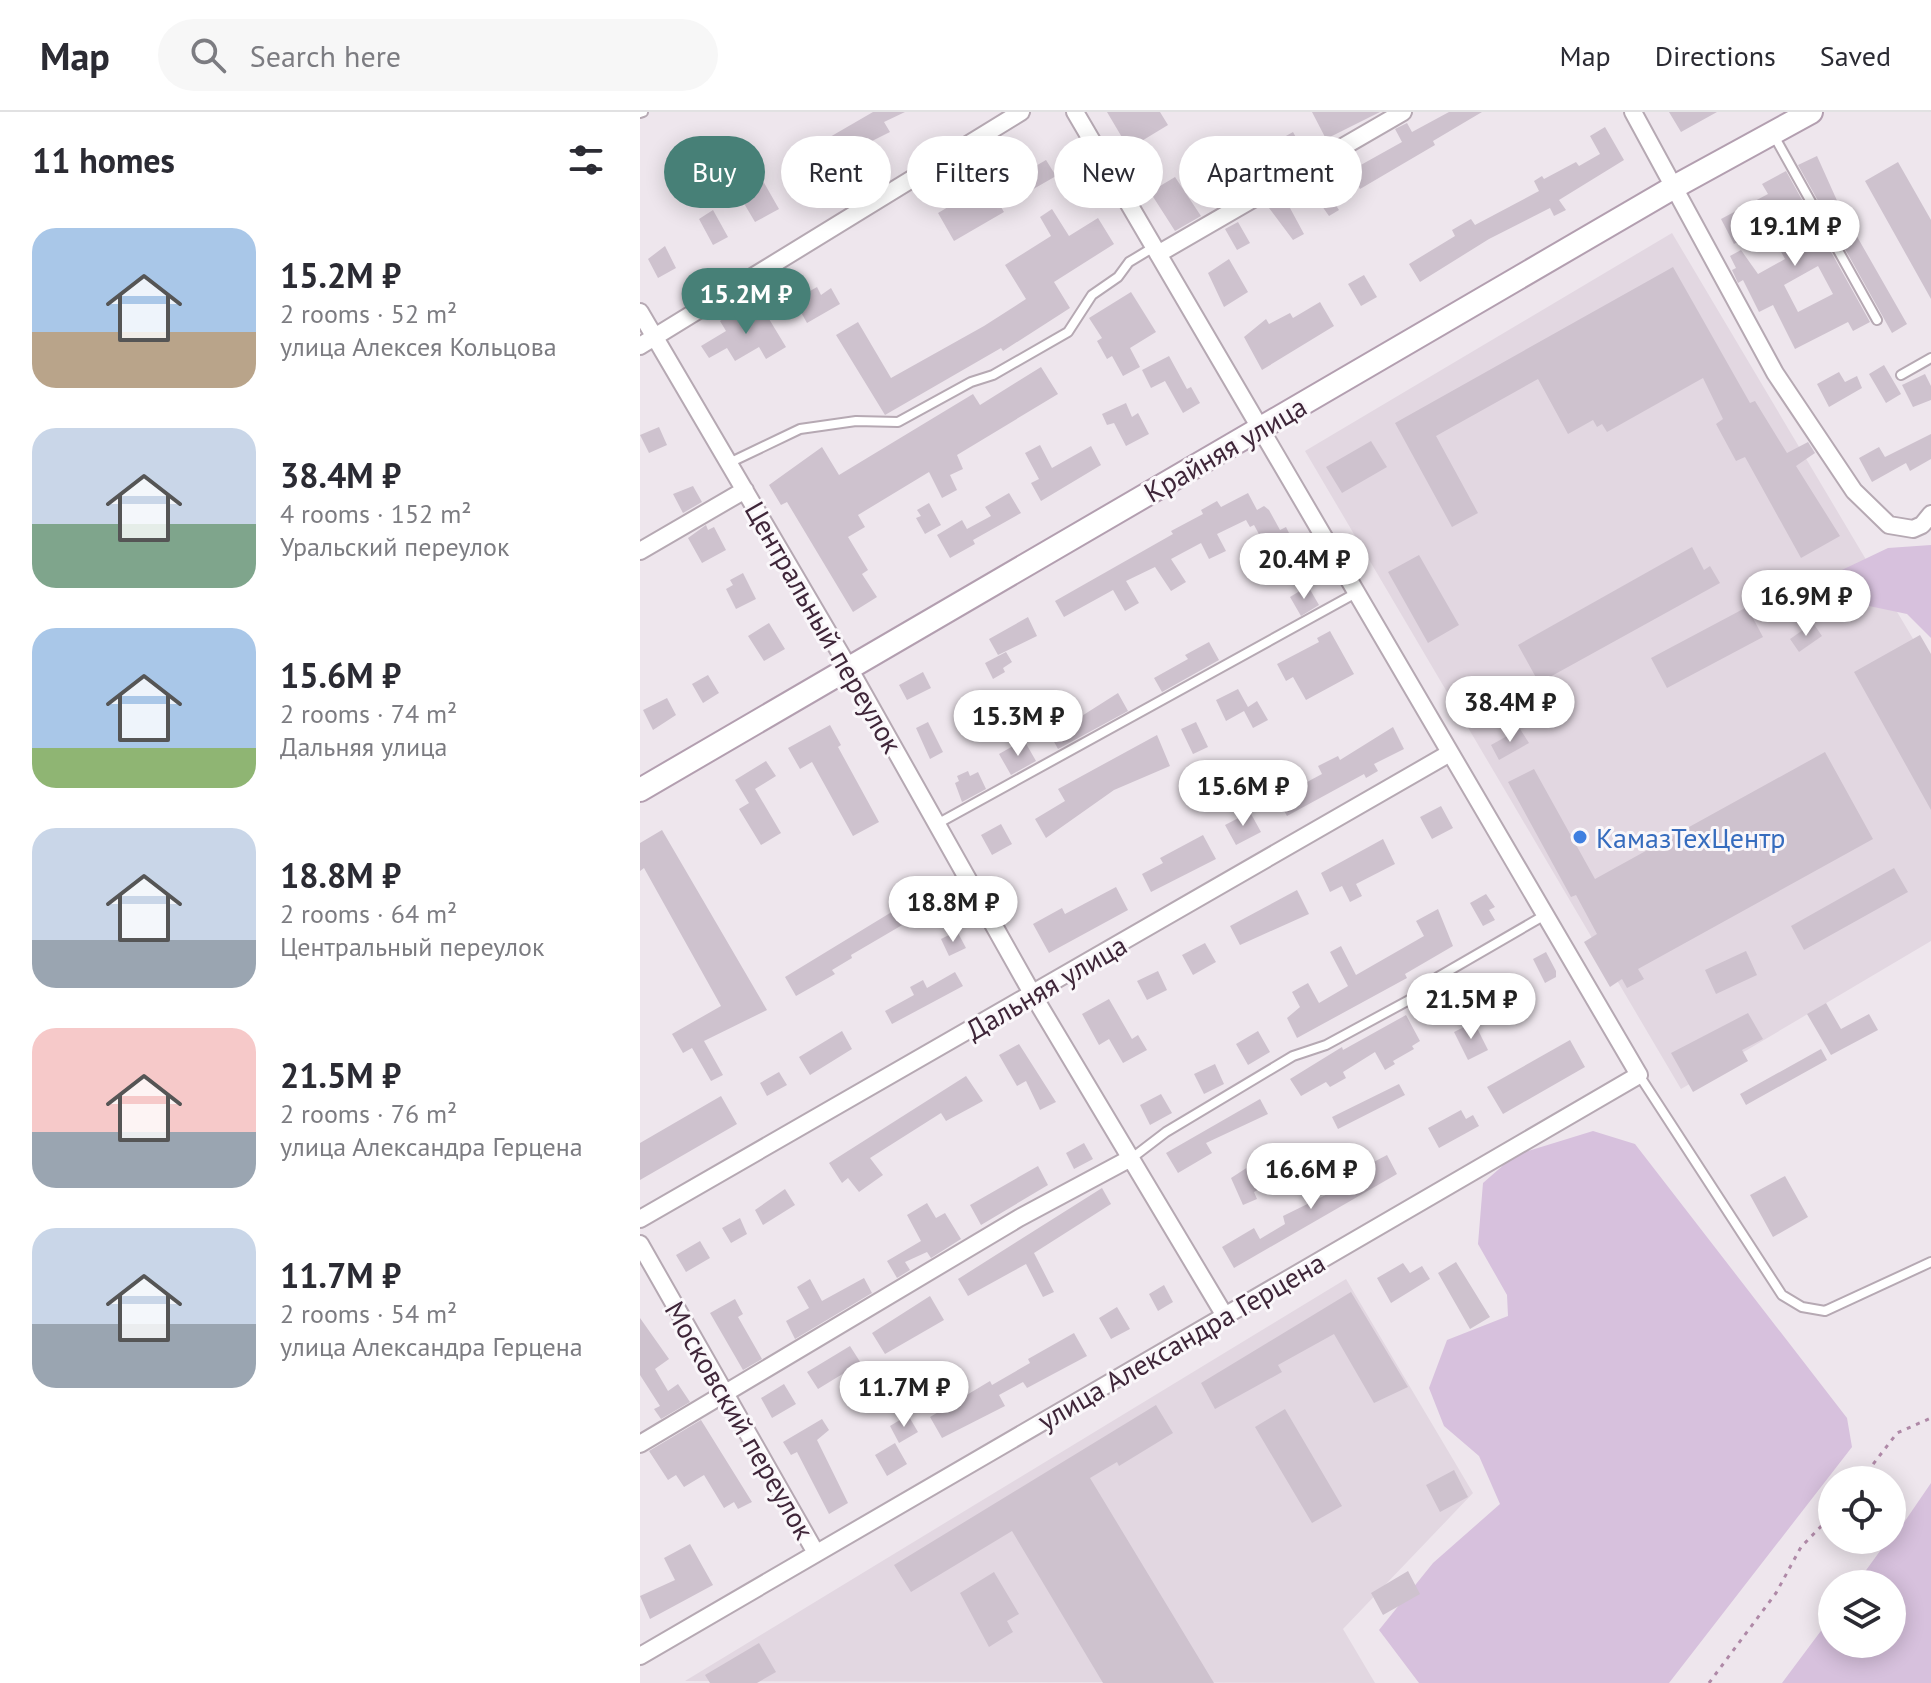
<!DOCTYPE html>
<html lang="en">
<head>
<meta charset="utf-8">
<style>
  body { margin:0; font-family:"PT Sans",sans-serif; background:#f7f7f7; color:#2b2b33; height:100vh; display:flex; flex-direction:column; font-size:30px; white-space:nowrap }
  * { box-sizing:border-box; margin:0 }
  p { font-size:26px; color:#7c7c81 }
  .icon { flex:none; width:44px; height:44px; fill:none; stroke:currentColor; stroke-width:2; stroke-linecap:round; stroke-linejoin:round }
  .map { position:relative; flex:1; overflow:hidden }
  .drawer { display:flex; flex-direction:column; background:#fff; width:640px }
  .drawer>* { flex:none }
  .top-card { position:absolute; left:24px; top:24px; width:760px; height:72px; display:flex; gap:16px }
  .tools { position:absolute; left:1178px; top:1354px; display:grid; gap:16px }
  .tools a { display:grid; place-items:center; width:88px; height:88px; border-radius:50%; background:#fff; box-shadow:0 4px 20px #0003; font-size:40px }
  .price { position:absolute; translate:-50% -68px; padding:0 18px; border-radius:28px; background:#fff; color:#222; font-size:26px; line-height:52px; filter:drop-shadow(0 2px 4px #0008) }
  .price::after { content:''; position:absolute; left:50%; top:48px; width:24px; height:18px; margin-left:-12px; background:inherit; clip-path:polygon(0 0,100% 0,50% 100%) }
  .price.on { background:#478077; color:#fff }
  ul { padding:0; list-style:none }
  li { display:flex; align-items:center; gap:24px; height:200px; padding:0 32px }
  li span { display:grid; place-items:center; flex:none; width:224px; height:160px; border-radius:24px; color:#555 }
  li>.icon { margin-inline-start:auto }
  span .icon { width:96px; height:96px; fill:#fffc; stroke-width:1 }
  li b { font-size:34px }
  h2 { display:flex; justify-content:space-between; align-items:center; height:96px; padding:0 32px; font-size:34px }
  .chip { padding:0 28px; border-radius:36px; background:#fff; box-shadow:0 4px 20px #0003; font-size:28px; line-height:72px }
  .chip.on { background:#478077; color:#fff }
  header { display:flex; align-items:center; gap:48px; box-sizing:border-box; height:112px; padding:0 40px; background:#fff; border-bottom:2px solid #e1e1e2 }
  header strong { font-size:38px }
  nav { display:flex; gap:44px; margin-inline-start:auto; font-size:28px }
  .search { width:560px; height:72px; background:#f7f7f7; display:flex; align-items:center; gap:20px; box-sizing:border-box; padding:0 28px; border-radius:44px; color:#7c7c81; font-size:30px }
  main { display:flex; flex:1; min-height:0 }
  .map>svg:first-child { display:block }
  .built { fill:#e2d7e1 }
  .green { fill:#d7c1dd }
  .building { fill:#cec2ce; fill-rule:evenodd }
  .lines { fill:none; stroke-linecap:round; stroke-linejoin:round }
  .service-casing { stroke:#b6a9b3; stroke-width:12 }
  .minor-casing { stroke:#b6a9b3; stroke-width:20 }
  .secondary-casing { stroke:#b39fb0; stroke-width:26 }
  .path { stroke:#af89a7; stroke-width:3; stroke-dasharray:4 6; stroke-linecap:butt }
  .service { stroke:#fff; stroke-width:8 }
  .minor { stroke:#fff; stroke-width:16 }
  .secondary { stroke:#fff; stroke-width:22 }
  .shop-dot { fill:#3f7fe0; stroke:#faf7fa; stroke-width:3 }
  .labels { text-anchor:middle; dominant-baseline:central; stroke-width:6; stroke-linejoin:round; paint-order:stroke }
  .street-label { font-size:28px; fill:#3f2639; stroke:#faf7fa }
  .shop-label { font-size:28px; fill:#366cbe; stroke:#faf7fa; text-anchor:start }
</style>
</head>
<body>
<header>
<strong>Map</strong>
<div class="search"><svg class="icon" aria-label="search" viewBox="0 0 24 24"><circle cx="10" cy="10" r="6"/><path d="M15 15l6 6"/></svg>Search here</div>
<nav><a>Map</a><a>Directions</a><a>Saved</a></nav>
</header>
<main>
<section class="drawer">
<h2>11 homes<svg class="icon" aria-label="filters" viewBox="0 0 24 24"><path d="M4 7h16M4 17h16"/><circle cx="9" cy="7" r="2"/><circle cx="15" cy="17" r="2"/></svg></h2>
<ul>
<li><span style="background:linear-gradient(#a9c7e8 65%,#b9a48a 0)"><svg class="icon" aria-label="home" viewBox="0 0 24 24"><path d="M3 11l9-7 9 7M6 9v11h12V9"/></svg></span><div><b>15.2M ₽</b><p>2 rooms · 52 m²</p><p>улица Алексея Кольцова</p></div></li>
<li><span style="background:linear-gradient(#c9d6e8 60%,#7fa58c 0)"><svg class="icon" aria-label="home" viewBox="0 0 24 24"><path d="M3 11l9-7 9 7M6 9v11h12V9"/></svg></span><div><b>38.4M ₽</b><p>4 rooms · 152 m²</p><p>Уральский переулок</p></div></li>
<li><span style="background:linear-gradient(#a9c7e8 75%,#8fb573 0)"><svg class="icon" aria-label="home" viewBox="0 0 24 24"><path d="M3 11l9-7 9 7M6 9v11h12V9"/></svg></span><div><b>15.6M ₽</b><p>2 rooms · 74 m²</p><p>Дальняя улица</p></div></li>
<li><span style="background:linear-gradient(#c9d6e8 70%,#9aa5b1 0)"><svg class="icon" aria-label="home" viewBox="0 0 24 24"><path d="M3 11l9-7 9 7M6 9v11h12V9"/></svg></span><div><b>18.8M ₽</b><p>2 rooms · 64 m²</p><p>Центральный переулок</p></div></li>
<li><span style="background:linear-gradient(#f6c9c9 65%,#9aa5b1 0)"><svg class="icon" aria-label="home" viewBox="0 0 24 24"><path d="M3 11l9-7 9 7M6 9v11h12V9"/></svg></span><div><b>21.5M ₽</b><p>2 rooms · 76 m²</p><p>улица Александра Герцена</p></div></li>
<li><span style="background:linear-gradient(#c9d6e8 60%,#9aa5b1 0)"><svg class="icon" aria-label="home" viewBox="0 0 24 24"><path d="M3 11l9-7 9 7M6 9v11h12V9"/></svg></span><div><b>11.7M ₽</b><p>2 rooms · 54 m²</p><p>улица Александра Герцена</p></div></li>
</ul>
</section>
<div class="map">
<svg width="1291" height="1571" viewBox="0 0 1291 1571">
  <rect width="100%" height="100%" fill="#eee6ed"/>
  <path class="built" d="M1032 121 1291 557V829L1041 977 665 339Z
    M706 1167 833 1381 703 1517 735 1571 45 1569Z"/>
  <path class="green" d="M1291 433V526L1267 502 1229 494 1208 495 1183 478V467L1248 436Z
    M953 1019 995 1032 1207 1306 1212 1335 1029 1571H779L739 1518 793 1451 860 1392 839 1344 804 1314 789 1276 807 1228 868 1204 867 1183 838 1132 843 1071 875 1043Z
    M1291 1371V1571H1142L1192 1504V1532H1252V1472H1216L1248 1428H1252Z"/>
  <path class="building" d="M233 0H265L244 10 250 20 230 30 228 26 192 46 183 29Z
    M467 0H520L528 13 500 30 508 42 496 49Z
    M672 0H740L686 27Z
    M809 0H842L793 29 795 33 720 77 710 59 762 30 755 17 767 11 772 20Z
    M1029 0H1077L1041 20Z
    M965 15 984 48 919 88 926 98 914 104 910 96 849 127 780 170 769 152 815 124 812 118 831 107 835 113 899 79 894 69 902 64 904 67 936 50 939 54 960 42 950 24Z
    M653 20 664 40 595 83 580 61Z
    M1177 44 1199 93 1267 212 1252 221 1158 53Z
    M163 46 180 74 163 84 146 56Z
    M406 48 416 64 390 79 380 63Z
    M1258 50 1291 108V187L1225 69Z
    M692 59 700 73 687 80 699 98 689 104 665 70Z
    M1146 59 1230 210 1213 219 1208 210 1155 237 1133 193 1119 200 1103 168 1098 171 1092 158 1096 156 1090 144 1101 138 1118 162 1145 147 1139 136 1153 129 1139 103 1106 120 1108 124 1094 132 1081 107 1128 82 1122 72ZM1178 154 1193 182 1158 200 1144 173Z
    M535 65 561 104 535 119 510 80Z
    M123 69 139 97 115 110 99 83Z
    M347 72 364 100 314 129 298 101Z
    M643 83 664 122 653 128 626 92Z
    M412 97 429 124 458 106 474 132 414 170 430 196 363 239 361 236 245 303 196 223 218 210 251 266 344 214 386 187 365 153 411 124 400 105Z
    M73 98 88 125 73 133 59 107Z
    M598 110 610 131 597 138 585 117Z
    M25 134 36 156 18 166 8 147Z
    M589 147 608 180 584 195 568 161Z
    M1033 155 1110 291 1115 289 1147 341 1168 330 1175 341 1156 354 1200 424 1161 446 1105 345 1096 349 1076 312 1083 307 1063 266 967 320 962 312 957 315 953 308 928 322 898 267 796 324 838 401 812 415 755 311Z
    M724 163 737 185 721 194 708 172Z
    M177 175 181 183 191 176 200 192 167 211 154 188Z
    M491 180 516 220 490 236 500 255 483 264 472 244 467 247 457 229 462 226 449 206Z
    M680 190 694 214 622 258 604 225 626 207 629 212 650 201 653 206Z
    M103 193 110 205 123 197 146 235 126 247 119 235 95 249 87 236 69 246 61 234 86 219 80 209Z
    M529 244 547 277 551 275 560 291 543 301 525 269 511 276 502 258Z
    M1244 253 1261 282 1246 291 1229 262Z
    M401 255 418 282 317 343 323 357 310 363 317 378 302 386 289 360 218 403 225 415 208 425 228 458 222 462 237 485 213 500 147 390 141 393 129 373 182 335 199 363 333 282 340 293Z
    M1199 260 1205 270 1217 264 1222 276 1189 295 1177 272Z
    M1285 262 1291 274V288L1273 295 1262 273Z
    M486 291 492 305 498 301 509 322 486 334 474 311 467 313 462 302Z
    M19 315 27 333 9 341 0 323Z
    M1291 322V347L1270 359 1266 351 1232 370 1219 346 1239 335 1245 345Z
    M731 329 747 355 702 381 686 355Z
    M400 333 412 356 451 334 461 353 401 389 391 371 399 367 385 341Z
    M53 374 62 390 43 401 33 382Z
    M369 381 381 401 333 428 335 432 310 446 297 423 322 408 327 417 351 404 345 395Z
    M608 381 617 398 624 394 629 398 640 418 646 415 654 431 631 444 614 413 610 415 606 408 577 422 586 439 569 447 561 431 531 447 546 470 531 479 515 455 486 469 499 491 485 499 473 478 424 505 415 489 533 422 531 419 563 402 561 398 577 389 581 395Z
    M289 391 301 413 285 422 276 406 281 404 277 398Z
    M66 413 68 418 74 415 86 438 62 451 48 426Z
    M1052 435 1064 458 1070 454 1080 471 899 571 878 533Z
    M779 443 819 513 788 531 748 460Z
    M103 461 116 487 96 497 86 477 93 473 90 468Z
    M668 474 679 493 661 504 650 485Z
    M1107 495 1123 525 1027 576 1011 546Z
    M388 505 397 524 358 543 349 527Z
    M129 511 145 537 124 549 108 524Z
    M1173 511 1182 524 1159 540 1150 527Z
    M690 519 714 562 666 588 653 565 646 569 637 552 679 530 677 526Z
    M1280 523 1291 542V698L1214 560Z
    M569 530 579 548 522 580 514 566 548 547 545 543Z
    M366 540 372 550 363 556 365 560 353 567 345 551Z
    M283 560 291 576 267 588 259 573Z
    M68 563 79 581 63 591 52 572Z
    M598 577 608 595 617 589 628 608 613 616 604 599 586 609 576 588Z
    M478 581 488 599 418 637 407 617 434 602 437 607Z
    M27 586 36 603 13 618 3 598Z
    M378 588 384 600 396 594 406 612 376 629 361 596Z
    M288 610 303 640 290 647 276 616Z
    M556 610 568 635 553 642 541 617Z
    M190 613 201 633 198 635 239 710 213 724 172 650 160 657 148 636Z
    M753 615 764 637 734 652 738 659 726 666 724 662 647 704 637 686 682 662 678 654 698 644 700 648Z
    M880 617 889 631 859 648 851 633Z
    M517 623 530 654 474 678 406 726 395 707 425 689 418 677Z
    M384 628 396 649 371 663 359 642Z
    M1185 640 1233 727 998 857 1004 867 987 876 982 867 970 875 944 830 957 822 936 783 931 785 868 670 894 657 955 767Z
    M126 649 136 664 115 677 141 721 121 733 99 697 109 691 95 668Z
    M328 659 330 664 338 660 346 677 322 690 315 671 319 669 317 664Z
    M801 694 813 716 792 727 780 705Z
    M610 700 621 720 596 733 585 713Z
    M361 712 372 732 352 743 341 723Z
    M22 718 127 898 64 929 83 963 71 969 52 936 43 941 32 922 81 894 4 756 0 759V731Z
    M563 723 576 747 511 780 502 762 523 751 520 746Z
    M743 727 755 752 716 772 722 784 710 790 702 774 690 780 681 761Z
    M1254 756 1268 780 1164 838 1151 814Z
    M476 775 488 798 409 841 393 812 422 796 425 802Z
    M657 778 669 802 600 833 590 814Z
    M846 782 855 795 849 798 855 808 843 814 830 791Z
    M273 787 281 802 211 843 212 846 192 858 195 862 156 884 145 865Z
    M798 797 813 834 765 862 767 866 657 926 647 906 660 895 652 880 668 871 679 891 708 874 690 840 701 834 716 863 784 824 776 809Z
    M317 819 326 836 309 844 301 827Z
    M565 831 576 850 553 863 542 843Z
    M1106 839 1117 863 1076 882 1065 858Z
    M906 840 916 859V865L905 871 893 847Z
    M518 859 527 878 507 888 497 869Z
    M315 860 323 874 252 912 245 899 274 883 270 875 283 868 287 876Z
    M844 862 851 879 831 888 824 870Z
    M469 887 492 927 498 923 507 938 483 951 469 927 459 933 442 902Z
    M1186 891 1201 917 1229 902 1238 918 1191 943 1167 902Z
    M1108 901 1123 927 1102 938 1108 949 1053 980 1031 941Z
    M766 903 780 929 772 934 774 937 753 949 755 952 745 958 735 940 703 960 706 966 690 975 686 970 661 984 650 967 702 935 703 938Z
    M834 910 848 938 828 948 814 920Z
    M202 919 212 937 170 963 159 945Z
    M618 919 630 940 608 953 596 932Z
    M930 928 945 955 863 1002 847 975Z
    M379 932 416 990 400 998 386 969 377 974 359 943Z
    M1181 937 1187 948 1106 993 1100 982Z
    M575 952 584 972 564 982 554 962Z
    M139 960 147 973 127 984 120 971Z
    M326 964 343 989 306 1009 301 1001 230 1046 243 1063 219 1080 208 1066 202 1071 189 1051Z
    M759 972 765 983 698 1017 692 1005Z
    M521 982 532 1001 510 1013 500 993Z
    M81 984 97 1012 0 1068V1031Z
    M620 987 628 1002 566 1031 572 1041 538 1061 526 1041Z
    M821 998 826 1007 833 1003 839 1014 799 1036 788 1016Z
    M444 1031 453 1047 434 1057 426 1041Z
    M628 1042 639 1062 634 1065 636 1068 614 1080 617 1087 603 1093 591 1066Z
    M747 1043 757 1062 594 1156 582 1135 614 1116 620 1127 645 1112 643 1104 700 1076 698 1071 705 1065Z
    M398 1054 408 1073 341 1113 330 1093Z
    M1145 1064 1168 1105 1133 1125 1110 1083Z
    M462 1076 471 1092 394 1141 414 1180 403 1185 386 1152 328 1184 318 1167Z
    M145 1077 155 1093 123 1113 115 1098Z
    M287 1091 296 1106 305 1101 321 1127 291 1146 287 1140 265 1150 270 1158 257 1166 247 1149 281 1129 267 1103Z
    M100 1106 107 1122 91 1131 82 1116Z
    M60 1129 70 1146 46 1160 36 1143Z
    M816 1150 850 1205 830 1217 798 1161Z
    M763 1151 770 1161 782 1154 790 1167 751 1191 737 1166Z
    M224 1166 232 1181 155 1227 146 1209 169 1196 157 1175 170 1167 182 1189Z
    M524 1173 533 1190 518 1199 509 1182Z
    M711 1180 768 1275 734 1291 694 1222 638 1253 642 1260 575 1297 561 1271Z
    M290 1184 304 1208 245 1242 232 1221Z
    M95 1187 103 1202 98 1205 122 1247 103 1258 70 1201Z
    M477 1195 490 1217 471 1227 459 1206Z
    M0 1206 29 1247 15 1257 28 1279 38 1272 50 1290 21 1307 14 1297 20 1294 0 1263Z
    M434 1221 447 1244 387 1276 383 1270 359 1283 365 1294 302 1326 290 1305 350 1269 352 1273 390 1251 388 1247Z
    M210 1234 224 1256 212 1263 209 1258 178 1277 167 1260Z
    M144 1272 156 1292 132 1306 121 1286Z
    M516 1293 533 1321 479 1354 477 1350 450 1366 574 1571H463L372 1419 271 1480 254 1453Z
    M645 1297 702 1394 672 1411 615 1315Z
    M268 1303 278 1320 259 1331 250 1314Z
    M182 1307 189 1318 177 1328 208 1391 189 1402 157 1340 151 1343 143 1330Z
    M61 1308 112 1390 98 1397 94 1390 84 1396 64 1363 44 1375 36 1363 28 1368 9 1339Z
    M255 1331 267 1352 247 1364 235 1343Z
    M814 1358 828 1385 800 1400 786 1373Z
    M50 1432 73 1473 10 1507 0 1484 35 1468 24 1446Z
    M768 1459 780 1482 743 1503 731 1481Z
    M354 1460 379 1502 367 1509 373 1520 349 1535 320 1481Z
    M119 1531 136 1560 117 1571H70L65 1563Z"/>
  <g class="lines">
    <defs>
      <path id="service" d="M0 1 3 0
        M1133 22 1237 208
        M1261 263 1291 246
        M89 351 160 317 216 309 258 310 331 270 353 263 428 220 452 183 478 165 489 150 514 135
        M297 712 716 481
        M999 963 1142 1183 1162 1195 1185 1199 1291 1150
        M492 1046 526 1020 653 944 686 933 771 887 798 865 905 803"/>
      <path id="minor" d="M993 0 1135 261 1214 379 1249 413 1273 417 1282 413 1291 402
        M518 142 763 0
        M0 200 209 556 393 883 585 1204
        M0 234 381 0
        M0 439 105 378
        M0 1107 810 641
        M0 1132 176 1441
        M0 1332 379 1106 491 1046
        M0 1544 999 963 435 0"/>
      <path id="secondary" d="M0 678 1036 74 1171 0"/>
    </defs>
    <use href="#service" class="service-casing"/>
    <use href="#minor" class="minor-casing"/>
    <use href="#secondary" class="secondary-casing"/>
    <path class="path" d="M1221 1368 1257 1321 1291 1306
      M1069 1571 1136 1481 1161 1435 1192 1403"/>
    <use href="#service" class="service"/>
    <use href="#minor" class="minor"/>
    <use href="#secondary" class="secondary"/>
  </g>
  <circle class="shop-dot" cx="940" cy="725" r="8"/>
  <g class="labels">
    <g class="street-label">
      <text transform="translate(585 337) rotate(-30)">Крайняя улица</text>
      <text transform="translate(184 515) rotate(60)">Центральный переулок</text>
      <text transform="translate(406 875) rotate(-30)">Дальняя улица</text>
      <text transform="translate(541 1229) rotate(-30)">улица Александра Герцена</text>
      <text transform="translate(100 1308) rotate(60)">Московский переулок</text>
    </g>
    <g class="shop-label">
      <text x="956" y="725">КамазТехЦентр</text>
    </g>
  </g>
</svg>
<div class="tools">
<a><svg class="icon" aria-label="locate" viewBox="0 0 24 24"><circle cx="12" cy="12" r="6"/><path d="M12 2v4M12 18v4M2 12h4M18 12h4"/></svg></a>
<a><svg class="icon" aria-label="layers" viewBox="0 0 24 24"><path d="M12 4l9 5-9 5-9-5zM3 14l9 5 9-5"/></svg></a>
</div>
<b class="price" style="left:1155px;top:156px">19.1M ₽</b>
<b class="price on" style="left:106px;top:224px">15.2M ₽</b>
<b class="price" style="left:664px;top:489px">20.4M ₽</b>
<b class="price" style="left:1166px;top:526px">16.9M ₽</b>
<b class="price" style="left:870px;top:632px">38.4M ₽</b>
<b class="price" style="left:378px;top:646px">15.3M ₽</b>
<b class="price" style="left:603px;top:716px">15.6M ₽</b>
<b class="price" style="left:313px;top:832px">18.8M ₽</b>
<b class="price" style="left:831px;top:929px">21.5M ₽</b>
<b class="price" style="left:671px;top:1099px">16.6M ₽</b>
<b class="price" style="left:264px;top:1317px">11.7M ₽</b>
<div class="top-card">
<a class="chip on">Buy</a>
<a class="chip">Rent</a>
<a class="chip">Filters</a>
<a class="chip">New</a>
<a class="chip">Apartment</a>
</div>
</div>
</main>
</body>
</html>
